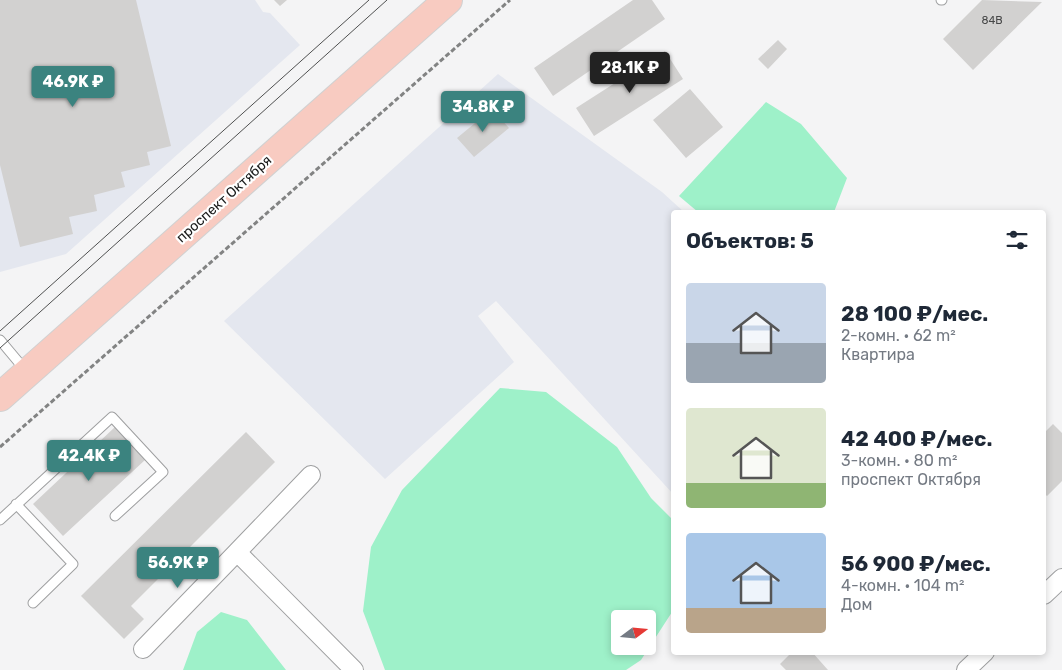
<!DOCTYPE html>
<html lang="ru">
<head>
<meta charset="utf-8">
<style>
  body { margin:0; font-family:Rubik,sans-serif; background:#f2f2f3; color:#1f2937; height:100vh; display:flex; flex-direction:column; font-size:19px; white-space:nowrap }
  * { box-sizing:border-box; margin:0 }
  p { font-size:16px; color:#747a83 }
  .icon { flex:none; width:28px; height:28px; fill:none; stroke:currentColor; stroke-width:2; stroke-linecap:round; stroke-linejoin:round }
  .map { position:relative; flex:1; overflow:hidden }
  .drawer { position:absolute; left:671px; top:210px; width:375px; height:445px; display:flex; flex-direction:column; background:#fff; border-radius:5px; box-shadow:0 2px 8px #0003 }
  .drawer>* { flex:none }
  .needle { width:32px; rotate:74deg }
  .tools { position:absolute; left:611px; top:610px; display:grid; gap:10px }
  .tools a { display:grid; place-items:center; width:45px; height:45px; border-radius:5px; background:#fff; box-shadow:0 2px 8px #0003; font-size:25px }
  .price { position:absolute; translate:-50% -42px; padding:0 11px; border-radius:5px; background:#3b837f; color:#fff; font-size:16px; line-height:32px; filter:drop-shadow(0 1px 2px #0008) }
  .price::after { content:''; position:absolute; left:50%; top:30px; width:15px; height:11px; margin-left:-8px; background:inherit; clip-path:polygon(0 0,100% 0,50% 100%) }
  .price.selected { background:#222; color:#fff }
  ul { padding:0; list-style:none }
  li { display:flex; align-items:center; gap:15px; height:125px; padding:0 15px }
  li span { display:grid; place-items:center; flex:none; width:140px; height:100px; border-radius:5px; color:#555 }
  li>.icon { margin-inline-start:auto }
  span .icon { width:60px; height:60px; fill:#fffc; stroke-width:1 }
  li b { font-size:21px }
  h2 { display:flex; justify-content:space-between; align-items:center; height:60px; padding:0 15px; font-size:21px }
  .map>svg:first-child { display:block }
  .built { fill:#e4e7ef }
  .green { fill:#9ef1c9; fill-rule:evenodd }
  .building { fill:#d2d1d0 }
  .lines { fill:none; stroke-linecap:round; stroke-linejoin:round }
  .lane-casing { stroke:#9e9fa0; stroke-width:11 }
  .street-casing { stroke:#9e9fa0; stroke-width:20 }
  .primary-casing { stroke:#d1d1d1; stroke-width:30 }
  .path { stroke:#828383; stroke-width:3; stroke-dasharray:5 2.5; stroke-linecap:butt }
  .lane { stroke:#fff; stroke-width:9 }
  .street { stroke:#fff; stroke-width:18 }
  .primary { stroke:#f8cbc1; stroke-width:28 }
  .tram { stroke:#4f5050; stroke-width:1 }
  .labels { text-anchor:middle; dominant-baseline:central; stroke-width:4.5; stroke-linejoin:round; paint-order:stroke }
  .number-label { font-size:11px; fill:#474848 }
  .street-label { font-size:14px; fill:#191a1a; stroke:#fff }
</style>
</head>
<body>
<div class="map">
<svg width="1062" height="670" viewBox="0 0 1062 670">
  <rect width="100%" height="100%" fill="#f4f4f5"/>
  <path class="built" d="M0 0H255L263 12 270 13 300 45 66 254 0 272Z
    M498 74 662 192 684 212H674V495L496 301 478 316 514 362 385 479 224 321Z"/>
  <path class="green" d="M766 102 801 124 847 178 834 212H698L679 196Z
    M500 388 546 392 617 447 651 498 674 521V609L641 660 626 670H385L363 611 371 547 402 490ZM620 619H648V646H620Z
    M221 612 247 620 286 670H183L197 632Z"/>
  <path class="building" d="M0 0H136L171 146 147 152 150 165 121 172 125 187 94 195 97 211 69 217 73 234 20 247 0 165Z
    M274 0H287L280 6Z
    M633 0H652L665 19 553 96 534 68Z
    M982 0 1042 2 973 70 943 39Z
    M778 40 787 49 768 69 758 59Z
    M665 51 683 79 594 136 576 108Z
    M690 89 723 127 686 158 653 120Z
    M492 109 509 128 474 157 457 138Z
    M1053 424 1062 433V481L1047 496 1044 493V433Z
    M115 427 145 460 63 536 33 504Z
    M246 432 275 462 131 606 144 619 124 639 81 596Z
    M792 652H812L828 670H786L780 664Z"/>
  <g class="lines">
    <defs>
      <path id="lane" d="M941 0H942
        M0 340 26 371
        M16 504 73 564 33 603
        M0 520 112 417 163 472 115 516"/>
      <path id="street" d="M311 475 237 552 354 670
        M1044 595 1062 578
        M143 649 237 552
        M966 670 985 652"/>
      <path id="primary" d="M0 397 448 0"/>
    </defs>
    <use href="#lane" class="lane-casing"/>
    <use href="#street" class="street-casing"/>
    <use href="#primary" class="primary-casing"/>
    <path class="path" d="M0 447 510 0"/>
    <use href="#lane" class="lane"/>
    <use href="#street" class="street"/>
    <use href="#primary" class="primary"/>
    <path class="tram" d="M0 331 369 0
      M0 348 387 0"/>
  </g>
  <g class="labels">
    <g class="number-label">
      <text x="992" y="20">84В</text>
    </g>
    <g class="street-label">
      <text transform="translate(224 199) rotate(-42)">проспект Октября</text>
    </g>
  </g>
</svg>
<div class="tools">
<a><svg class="needle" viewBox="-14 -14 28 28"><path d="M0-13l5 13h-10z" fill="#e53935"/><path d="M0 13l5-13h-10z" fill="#747a83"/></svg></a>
</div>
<b class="price selected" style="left:630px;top:94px">28.1K ₽</b>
<b class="price" style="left:73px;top:108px">46.9K ₽</b>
<b class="price" style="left:483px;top:133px">34.8K ₽</b>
<b class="price" style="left:89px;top:482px">42.4K ₽</b>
<b class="price" style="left:178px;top:589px">56.9K ₽</b>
<section class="drawer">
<h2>Объектов: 5<svg class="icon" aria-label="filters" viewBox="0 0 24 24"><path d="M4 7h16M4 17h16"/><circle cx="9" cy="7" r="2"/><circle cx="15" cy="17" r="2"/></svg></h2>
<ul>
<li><span style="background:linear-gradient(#c9d6e8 60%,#9aa5b1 0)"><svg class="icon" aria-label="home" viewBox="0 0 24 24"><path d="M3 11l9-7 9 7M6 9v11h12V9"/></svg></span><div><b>28 100 ₽/мес.</b><p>2-комн. · 62 m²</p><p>Квартира</p></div></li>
<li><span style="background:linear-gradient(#dfe7d0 75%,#8fb573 0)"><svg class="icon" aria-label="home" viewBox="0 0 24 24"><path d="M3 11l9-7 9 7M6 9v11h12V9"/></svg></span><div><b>42 400 ₽/мес.</b><p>3-комн. · 80 m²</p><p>проспект Октября</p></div></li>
<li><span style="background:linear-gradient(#a9c7e8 75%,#b9a48a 0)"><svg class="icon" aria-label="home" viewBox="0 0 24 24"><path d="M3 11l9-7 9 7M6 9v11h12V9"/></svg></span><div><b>56 900 ₽/мес.</b><p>4-комн. · 104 m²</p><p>Дом</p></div></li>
</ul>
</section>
</div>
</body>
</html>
